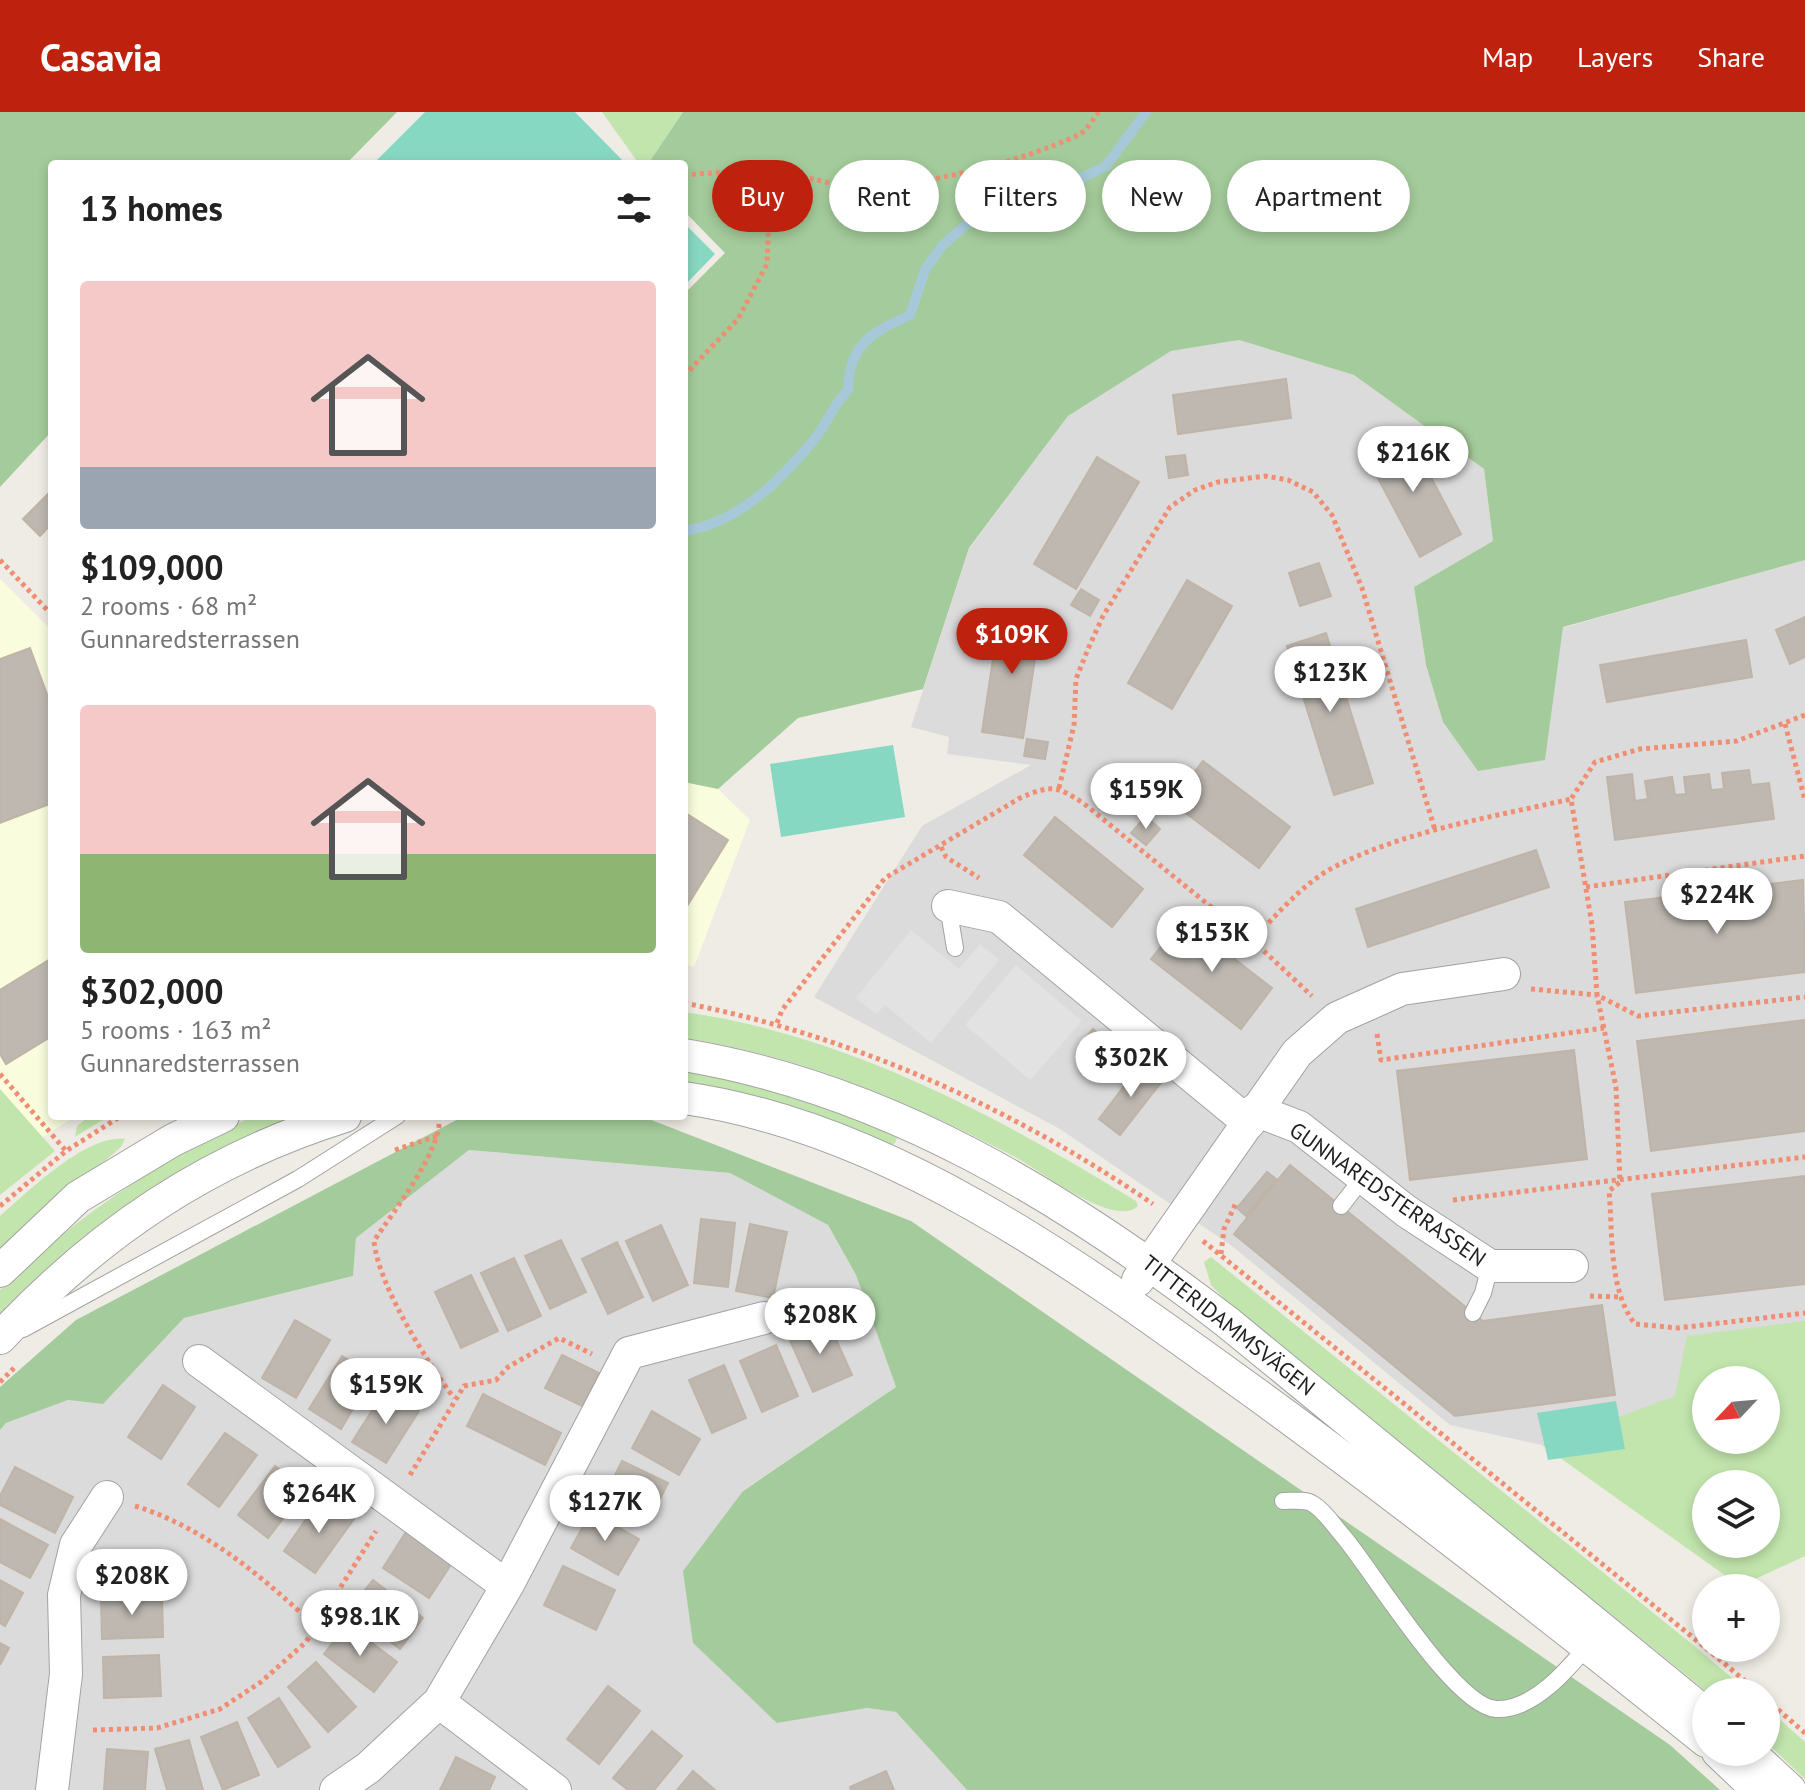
<!DOCTYPE html>
<html lang="en">
<head>
<meta charset="utf-8">
<style>
  body { margin:0; font-family:"PT Sans",sans-serif; background:#f2f2f2; color:#222; height:100vh; display:flex; flex-direction:column; font-size:30px; white-space:nowrap }
  * { box-sizing:border-box; margin:0 }
  p { font-size:26px; color:#767676 }
  .icon { flex:none; width:44px; height:44px; fill:none; stroke:currentColor; stroke-width:2; stroke-linecap:round; stroke-linejoin:round }
  .map { position:relative; flex:1; overflow:hidden }
  .sheet { position:absolute; left:48px; top:48px; width:640px; height:960px; display:flex; flex-direction:column; background:#fff; border-radius:8px; box-shadow:0 4px 12px #0003 }
  .sheet>* { flex:none }
  .top-card { position:absolute; left:712px; top:48px; width:760px; height:72px; display:flex; gap:16px }
  .needle { width:52px; rotate:244deg }
  .fabs { position:absolute; left:1692px; top:1254px; display:grid; gap:16px }
  .fabs a { display:grid; place-items:center; width:88px; height:88px; border-radius:50%; background:#fff; box-shadow:0 4px 12px #0003; font-size:40px }
  .price { position:absolute; translate:-50% -68px; padding:0 18px; border-radius:28px; background:#fff; color:#222; font-size:26px; line-height:52px; filter:drop-shadow(0 2px 4px #0008) }
  .price::after { content:''; position:absolute; left:50%; top:48px; width:24px; height:18px; margin-left:-12px; background:inherit; clip-path:polygon(0 0,100% 0,50% 100%) }
  .price.current { background:#be210d; color:#fff }
  ul { padding:0; list-style:none }
  li { display:grid; align-content:center; gap:16px; height:424px; padding:0 32px }
  li span { display:grid; place-items:center; height:248px; border-radius:8px; color:#555 }
  li>.icon { margin-inline-start:auto }
  span .icon { width:144px; height:144px; fill:#fffc; stroke-width:1 }
  li b { font-size:34px }
  h2 { display:flex; justify-content:space-between; align-items:center; height:96px; padding:0 32px; font-size:34px }
  .tag { padding:0 28px; border-radius:36px; background:#fff; box-shadow:0 4px 12px #0003; font-size:28px; line-height:72px }
  .tag.current { background:#be210d; color:#fff }
  header { display:flex; align-items:center; gap:48px; box-sizing:border-box; height:112px; padding:0 40px; background:#be210d; color:#fff }
  header strong { font-size:38px }
  nav { display:flex; gap:44px; margin-inline-start:auto; font-size:28px }
  .map>svg:first-child { display:block }
  .residential { fill:#dcdbdb }
  .education { fill:#f9fdde }
  .grass { fill:#c2e5ad; fill-rule:evenodd }
  .forest { fill:#a4cb9b }
  .pitch { fill:#87d8c2 }
  .parking { fill:#e2e2e2 }
  .lines { fill:none; stroke-linecap:round; stroke-linejoin:round }
  .stream { stroke:#a7c8d9; stroke-width:10 }
  .building { fill:#beb8b1; stroke:#bfb4a7; stroke-width:2 }
  .service-casing { stroke:#a2a2a2; stroke-width:18 }
  .minor-casing { stroke:#a2a2a2; stroke-width:34 }
  .path { stroke:#f08e73; stroke-width:5; stroke-dasharray:4 4; stroke-linecap:butt }
  .service { stroke:#fff; stroke-width:16 }
  .minor { stroke:#fff; stroke-width:32 }
  .labels { text-anchor:middle; dominant-baseline:central; stroke-width:6; stroke-linejoin:round; paint-order:stroke }
  .street-label { font-size:22px; fill:#1e1e1e; stroke:#fff }
</style>
</head>
<body>
<header>
<strong>Casavia</strong>
<nav><a>Map</a><a>Layers</a><a>Share</a></nav>
</header>
<div class="map">
<svg width="1805" height="1678" viewBox="0 0 1805 1678">
  <rect width="100%" height="100%" fill="#eeece4"/>
  <path class="residential" d="M1239 228 1354 263 1484 357 1493 429 1414 475 1426 553 1443 610 1545 648 1562 516 1805 448V1213L1676 1284 1542 1333 1450 1313 1232 1134 1060 1017 814 885 922 714 1031 653 947 642 949 625 911 615 969 437 1068 304 1171 239Z
    M469 1038 730 1061 828 1113 856 1163 896 1275 742 1379 777 1611 867 1596 896 1600 967 1678H0V1318L6 1311 68 1288 103 1292 184 1206 353 1164 356 1126Z"/>
  <path class="education" d="M0 467 52 519V1004H76L38 1028 0 1065Z
    M684 670 718 677 750 708 694 855 684 853Z"/>
  <path class="grass" d="M602 0H683L648 52H639Z
    M684 900C847 923 998 1004 1136 1089L1138 1094C1114 1117 1040 1058 1015 1045 909 990 803 944 684 926Z
    M684 955 764 970 898 1023 895 1031 892 1033 784 997 684 974Z
    M0 977 55 1039 0 1083Z
    M90 1004H109L75 1025 77 1014Z
    M253 1004H308L0 1209V1178C77 1103 158 1051 253 1004Z
    M125 1027 121 1035 0 1139V1104C29 1079 86 1022 125 1027Z
    M1211 1145 1687 1528 1749 1580H1707L1230 1193 1211 1173 1204 1150Z
    M1805 1209V1444L1740 1474 1542 1333 1675 1284 1687 1224ZM1706 1268H1766V1328H1706ZM1706 1372H1766V1432H1706Z
    M1766 1595 1805 1630V1667L1766 1630Z"/>
  <path class="forest" d="M0 0H397L346 52H52V319L0 375Z
    M683 0H1805V448L1563 515 1545 648 1478 659 1443 610 1426 553 1414 475 1493 429 1484 357 1354 263 1239 228 1171 239 1068 304 969 436 923 577 798 606 718 677 684 670V182L725 141 684 99V52H648Z
    M464 1004H641L911 1109 1670 1633 1720 1678H967L896 1600 867 1596 777 1611 693 1531 683 1459 743 1379 896 1275 856 1163 828 1113 730 1061 469 1038 356 1126 353 1164 184 1206 103 1292 68 1288 6 1311 0 1318V1275L76 1208Z"/>
  <path class="pitch" d="M425 0H575L626 52H373Z
    M684 111 715 142 684 174Z
    M893 633 905 705 781 725 770 652Z
    M1616 1289 1625 1337 1548 1348 1537 1301Z"/>
  <path class="parking" d="M911 818 959 857 980 832 999 848 931 931 885 893 876 902 856 886Z
    M1016 853 1082 909 1030 968 965 913Z"/>
  <g class="lines">
    <path class="stream" d="M684 419C738 411 779 370 813 329 826 314 831 296 848 278 849 232 871 221 910 203L925 158 941 135 980 100 1011 82 1053 80 1106 54 1146 0"/>
  </g>
  <path class="building" d="M1286 267 1291 306 1178 322 1173 283Z
    M1407 320 1461 422 1420 445 1365 342Z
    M1185 343 1188 363 1169 366 1166 345Z
    M1097 345 1139 370 1076 477 1034 452Z
    M52 378V411L40 424 23 407Z
    M1319 451 1331 484 1300 494 1289 461Z
    M1187 468 1232 494 1172 597 1128 571Z
    M1081 477 1099 488 1090 504 1071 493Z
    M1000 501 1041 507 1023 626 982 620Z
    M1805 505V545L1790 552 1776 518Z
    M1326 521 1373 671 1334 683 1287 534Z
    M1746 528 1752 565 1607 590 1600 553Z
    M30 536 52 596V691L0 711V547Z
    M1027 627 1048 630 1045 647 1024 644Z
    M1203 649 1290 715 1259 756 1171 690Z
    M1749 658 1751 673 1769 671 1774 707 1615 728 1607 665 1632 662 1635 689 1648 687 1645 669 1672 665 1675 683 1686 682 1684 665 1709 662 1711 678 1724 677 1722 661Z
    M684 700 728 728 684 799Z
    M1146 704 1160 717 1146 733 1131 721Z
    M1055 705 1143 777 1112 815 1024 743Z
    M1536 738 1549 775 1368 835 1356 797Z
    M1803 768 1805 860 1636 881 1625 790Z
    M1183 807 1272 876 1241 917 1151 847Z
    M52 846V924L6 952 0 942V878Z
    M1805 908V1019L1651 1039 1637 929Z
    M1093 917 1111 931 1103 941 1085 927Z
    M1574 938 1587 1047 1410 1068 1397 959Z
    M1141 952 1163 968 1120 1023 1099 1007Z
    M1290 1053 1483 1209 1602 1193 1615 1283 1455 1304 1234 1122Z
    M1267 1060 1276 1067 1246 1104 1237 1096Z
    M1805 1064V1172L1665 1188 1652 1082Z
    M701 1107 735 1111 728 1175 694 1171Z
    M750 1112 787 1120 773 1186 736 1179Z
    M661 1113 688 1173 653 1189 626 1129Z
    M561 1128 586 1180 550 1197 525 1144Z
    M617 1130 643 1185 608 1202 582 1147Z
    M514 1146 541 1204 508 1219 481 1161Z
    M471 1163 498 1219 461 1236 435 1180Z
    M827 1207 852 1263 813 1280 788 1224Z
    M295 1208 330 1228 296 1286 262 1266Z
    M776 1233 798 1284 762 1300 740 1249Z
    M562 1243 599 1261 582 1294 545 1276Z
    M342 1244 373 1263 341 1317 309 1297Z
    M724 1253 746 1306 712 1321 689 1268Z
    M163 1273 195 1295 161 1347 128 1325Z
    M385 1278 419 1299 386 1351 352 1330Z
    M483 1282 561 1321 545 1353 467 1314Z
    M652 1299 700 1327 679 1363 632 1336Z
    M225 1321 257 1343 219 1395 188 1372Z
    M622 1349 668 1371 649 1409 603 1387Z
    M275 1354 306 1377 268 1426 238 1403Z
    M15 1355 73 1385 55 1421 0 1393V1384Z
    M322 1384 354 1407 315 1461 284 1439Z
    M591 1400 639 1427 618 1463 571 1436Z
    M0 1407 48 1433 30 1466 0 1450Z
    M406 1420 452 1451 429 1486 383 1456Z
    M563 1454 615 1478 596 1518 544 1493Z
    M0 1468 23 1481 5 1514 0 1511Z
    M373 1468 423 1506 400 1537 349 1498Z
    M162 1482 163 1525 102 1527 101 1485Z
    M347 1512 397 1550 374 1580 324 1542Z
    M0 1531 9 1536 0 1553Z
    M159 1543 161 1584 104 1586 103 1545Z
    M316 1550 356 1595 328 1620 288 1575Z
    M608 1574 640 1599 599 1652 567 1627Z
    M279 1586 310 1635 278 1655 248 1606Z
    M237 1610 259 1663 223 1678 201 1625Z
    M652 1619 682 1644 654 1678H628L613 1666Z
    M189 1628 203 1678H167L155 1637Z
    M107 1637 148 1640 145 1678H104Z
    M456 1645 495 1665 489 1678H440Z
    M693 1659 715 1678H677Z
    M886 1659 894 1678H851L850 1675Z"/>
  <g class="lines">
    <defs>
      <path id="service" d="M948 794 955 836
        M1341 1094 1362 1067
        M1473 1201 1483 1181 1490 1154
        M23 1217 298 1067 397 1004
        M1283 1389C1292 1389 1306 1387 1313 1392 1325 1399 1334 1414 1343 1424 1372 1458 1454 1594 1496 1597 1533 1599 1568 1557 1589 1532"/>
      <path id="minor" d="M948 794 999 805 1249 1011
        M684 943C888 977 1066 1086 1227 1210L1706 1602
        M684 986C894 1016 1087 1160 1255 1281 1409 1393 1558 1510 1706 1629
        M1255 998 1299 1015 1406 1099 1490 1154H1572
        M0 1159 78 1085 173 1028 223 1004
        M1138 1168 1297 941 1337 906 1402 877 1504 862
        M0 1226C98 1121 207 1047 345 1004
        M199 1249 507 1474
        M439 1590 555 1678
        M1718 1640 1758 1678
        M1749 1640 1790 1678
        M52 1678 66 1562 64 1483 76 1433 107 1385
        M336 1678 368 1656 439 1590 507 1474 629 1241 764 1206"/>
    </defs>
    <use href="#service" class="service-casing"/>
    <use href="#minor" class="minor-casing"/>
    <path class="path" d="M684 63 766 57 784 67
      M684 264 738 207 767 152 770 80C802 52 822 75 857 75 920 75 1022 50 1078 23 1087 19 1093 7 1099 0
      M0 448 52 503
      M1805 603 1737 629 1640 637 1595 650 1571 687 1592 813 1597 883 1638 904 1805 885
      M1785 612 1805 688
      M1059 676 1074 613 1076 567 1088 537 1103 504 1170 395 1195 378 1218 370 1265 364 1288 368 1313 380 1332 403 1362 476 1435 718
      M941 735 946 745 979 766
      M1586 775 1805 744
      M1252 828C1277 803 1302 772 1334 755 1407 718 1493 705 1571 687
      M1531 877 1597 883 1616 975 1620 1070 1609 1079C1613 1121 1608 1177 1635 1212L1678 1216 1805 1201
      M684 891C853 924 1011 995 1153 1092
      M777 911 782 898 885 766 1020 686C1051 673 1055 673 1083 691L1252 828 1312 884
      M1377 922 1381 948 1604 916
      M0 962 66 1039
      M439 1004C444 1036 392 1101 374 1129 378 1173 427 1250 454 1286
      M395 1038 437 1024
      M1453 1088 1805 1045
      M0 1094 66 1039 121 1004
      M1203 1129 1706 1536
      M1221 1142 1224 1117 1236 1091
      M1590 1184 1620 1185
      M0 1270 14 1256
      M410 1363 464 1274 496 1268 508 1255 559 1226 592 1242
      M135 1394C204 1415 263 1465 315 1514
      M1706 1536 1758 1580
      M1766 1587 1805 1621
      M93 1618 157 1616 220 1597 261 1570 306 1530 376 1419"/>
    <use href="#service" class="service"/>
    <use href="#minor" class="minor"/>
  </g>
  <g class="labels">
    <g class="street-label">
      <text transform="translate(1388 1082) rotate(35)">GUNNAREDSTERRASSEN</text>
      <text transform="translate(1229 1213) rotate(38)">TITTERIDAMMSVÄGEN</text>
    </g>
  </g>
</svg>
<div class="fabs">
<a><svg class="needle" viewBox="-14 -14 28 28"><path d="M0-13l5 13h-10z" fill="#e53935"/><path d="M0 13l5-13h-10z" fill="#767676"/></svg></a>
<a><svg class="icon" aria-label="layers" viewBox="0 0 24 24"><path d="M12 4l9 5-9 5-9-5zM3 14l9 5 9-5"/></svg></a>
<a>+</a>
<a>−</a>
</div>
<b class="price" style="left:1413px;top:382px">$216K</b>
<b class="price current" style="left:1012px;top:564px">$109K</b>
<b class="price" style="left:1330px;top:602px">$123K</b>
<b class="price" style="left:1146px;top:719px">$159K</b>
<b class="price" style="left:1717px;top:824px">$224K</b>
<b class="price" style="left:1212px;top:862px">$153K</b>
<b class="price" style="left:1131px;top:987px">$302K</b>
<b class="price" style="left:820px;top:1244px">$208K</b>
<b class="price" style="left:386px;top:1314px">$159K</b>
<b class="price" style="left:319px;top:1423px">$264K</b>
<b class="price" style="left:605px;top:1431px">$127K</b>
<b class="price" style="left:132px;top:1505px">$208K</b>
<b class="price" style="left:360px;top:1546px">$98.1K</b>
<div class="top-card">
<a class="tag current">Buy</a>
<a class="tag">Rent</a>
<a class="tag">Filters</a>
<a class="tag">New</a>
<a class="tag">Apartment</a>
</div>
<section class="sheet">
<h2>13 homes<svg class="icon" aria-label="filters" viewBox="0 0 24 24"><path d="M4 7h16M4 17h16"/><circle cx="9" cy="7" r="2"/><circle cx="15" cy="17" r="2"/></svg></h2>
<ul>
<li><span style="background:linear-gradient(#f6c9c9 75%,#9aa5b1 0)"><svg class="icon" aria-label="home" viewBox="0 0 24 24"><path d="M3 11l9-7 9 7M6 9v11h12V9"/></svg></span><div><b>$109,000</b><p>2 rooms · 68 m²</p><p>Gunnaredsterrassen</p></div></li>
<li><span style="background:linear-gradient(#f6c9c9 60%,#8fb573 0)"><svg class="icon" aria-label="home" viewBox="0 0 24 24"><path d="M3 11l9-7 9 7M6 9v11h12V9"/></svg></span><div><b>$302,000</b><p>5 rooms · 163 m²</p><p>Gunnaredsterrassen</p></div></li>
</ul>
</section>
</div>
</body>
</html>
